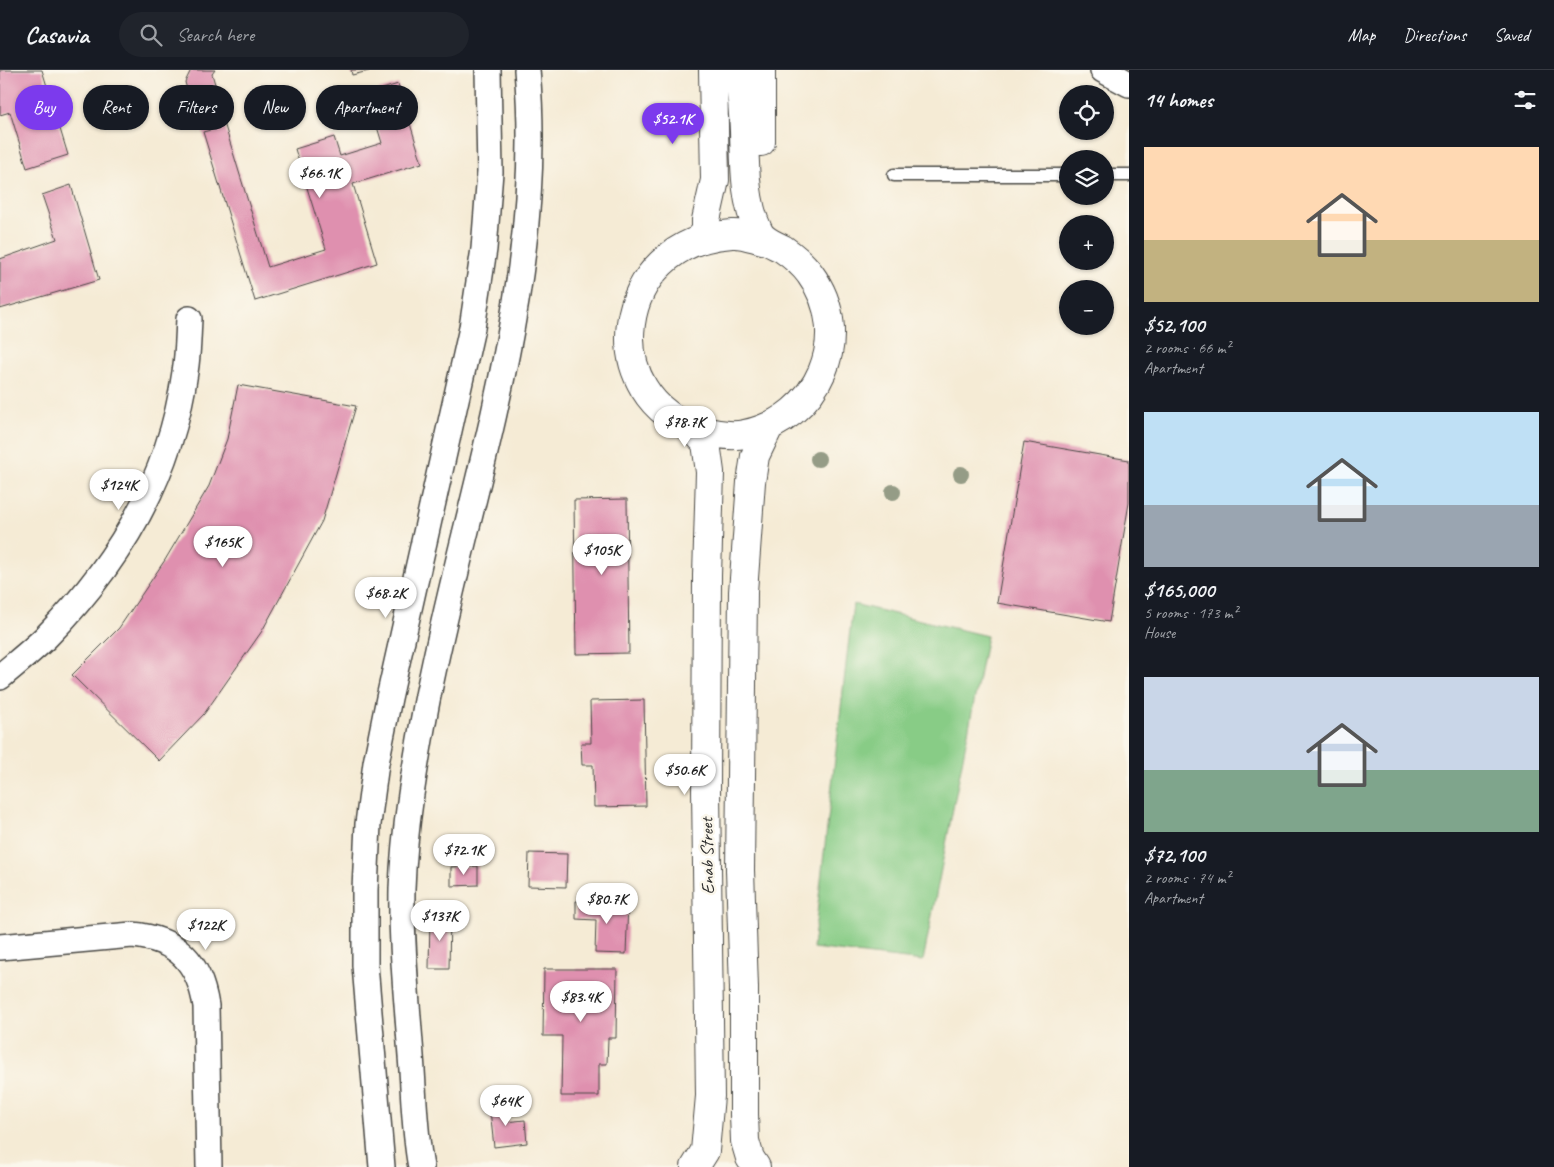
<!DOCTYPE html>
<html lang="en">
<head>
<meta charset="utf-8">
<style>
  body { margin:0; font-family:Caveat,sans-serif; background:#20242c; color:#f1f3f6; height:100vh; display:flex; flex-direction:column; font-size:19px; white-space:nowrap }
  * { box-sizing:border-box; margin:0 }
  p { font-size:16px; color:#9ea1a6 }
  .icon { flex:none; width:28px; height:28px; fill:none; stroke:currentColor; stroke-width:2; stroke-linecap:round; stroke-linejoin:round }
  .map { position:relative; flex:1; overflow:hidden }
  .drawer { display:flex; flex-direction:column; background:#171b24; width:425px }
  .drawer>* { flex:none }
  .hud { position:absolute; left:15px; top:15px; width:475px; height:45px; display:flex; gap:10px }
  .controls { position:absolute; left:1059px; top:15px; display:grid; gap:10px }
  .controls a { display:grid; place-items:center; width:55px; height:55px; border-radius:50%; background:#171b24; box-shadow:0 1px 4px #0004; font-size:25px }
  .price { position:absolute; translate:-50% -42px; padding:0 11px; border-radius:18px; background:#fff; color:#222; font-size:16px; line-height:32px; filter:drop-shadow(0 1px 2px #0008) }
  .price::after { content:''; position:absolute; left:50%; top:30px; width:15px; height:11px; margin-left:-8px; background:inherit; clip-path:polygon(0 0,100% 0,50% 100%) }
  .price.active { background:#7c3aed; color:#fff }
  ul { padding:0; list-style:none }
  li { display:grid; align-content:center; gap:10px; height:265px; padding:0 15px }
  li span { display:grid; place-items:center; height:155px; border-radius:0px; color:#555 }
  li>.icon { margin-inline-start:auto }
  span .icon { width:90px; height:90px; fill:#fffc; stroke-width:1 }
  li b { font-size:21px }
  h2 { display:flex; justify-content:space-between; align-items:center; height:60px; padding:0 15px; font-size:21px }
  .pill { padding:0 18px; border-radius:22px; background:#171b24; box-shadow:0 1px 4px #0004; font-size:18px; line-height:45px }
  .pill.active { background:#7c3aed; color:#fff }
  header { display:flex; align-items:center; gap:30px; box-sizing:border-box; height:70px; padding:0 25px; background:#171b24; border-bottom:1px solid #363941 }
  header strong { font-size:24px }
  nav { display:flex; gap:28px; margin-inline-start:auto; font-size:18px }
  .search { width:350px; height:45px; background:#20242c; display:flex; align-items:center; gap:12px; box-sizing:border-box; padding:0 18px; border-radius:28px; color:#9ea1a6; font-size:19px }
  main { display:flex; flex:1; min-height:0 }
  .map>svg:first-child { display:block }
  .green { fill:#88cc86; stroke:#5a7c58 }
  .building { fill:#df90af }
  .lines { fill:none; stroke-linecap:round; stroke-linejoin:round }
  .service-casing { stroke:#494844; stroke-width:15 }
  .minor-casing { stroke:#494844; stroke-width:28 }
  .tertiary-casing { stroke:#494844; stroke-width:30 }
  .service { stroke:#fff; stroke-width:12 }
  .minor { stroke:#fff; stroke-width:25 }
  .tertiary { stroke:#fff; stroke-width:28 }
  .tree { fill:#959c86 }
  .labels { text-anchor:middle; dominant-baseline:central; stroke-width:5; stroke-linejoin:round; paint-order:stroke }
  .street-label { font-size:18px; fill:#2b2b2b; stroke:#fbf7ec }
</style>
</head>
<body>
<header>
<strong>Casavia</strong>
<div class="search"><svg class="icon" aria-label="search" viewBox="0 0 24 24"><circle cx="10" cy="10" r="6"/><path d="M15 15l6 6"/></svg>Search here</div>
<nav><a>Map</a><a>Directions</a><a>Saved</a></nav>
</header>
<main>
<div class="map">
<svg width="1129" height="1097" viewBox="0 0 1129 1097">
  <rect width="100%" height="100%" fill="#fbf7ec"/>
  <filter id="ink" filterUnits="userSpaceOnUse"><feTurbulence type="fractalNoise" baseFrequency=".02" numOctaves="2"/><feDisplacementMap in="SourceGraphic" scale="10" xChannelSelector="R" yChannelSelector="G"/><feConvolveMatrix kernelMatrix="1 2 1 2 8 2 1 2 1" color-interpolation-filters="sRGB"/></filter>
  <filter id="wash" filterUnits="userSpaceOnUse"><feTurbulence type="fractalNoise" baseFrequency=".0096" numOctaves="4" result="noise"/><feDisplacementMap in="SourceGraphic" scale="20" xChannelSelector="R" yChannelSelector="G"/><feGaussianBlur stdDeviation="1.12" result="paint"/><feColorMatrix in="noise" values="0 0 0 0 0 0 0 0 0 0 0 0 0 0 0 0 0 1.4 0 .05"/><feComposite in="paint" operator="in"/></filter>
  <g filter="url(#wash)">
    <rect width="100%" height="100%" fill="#f5ebd5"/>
    <path class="green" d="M853 534 987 566 923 891 813 878Z"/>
    <g id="blocks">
      <path class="building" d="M0 0H42L68 85 27 98 10 42 0 45Z
        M191 0H215L212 4 223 41 195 49 185 12Z
        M351 0H369V1L352 5Z
        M398 14 422 93 353 114 377 193 255 231 203 62 225 56 268 197 326 179 295 79 334 67 340 86 382 73 367 24Z
        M71 115 99 210 0 239V189L57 169 42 125Z
        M238 315 356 336 322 451 262 561 204 644 159 691 72 605 119 558 165 490 209 416 227 369Z
        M1024 372 1129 390V433L1109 552 997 533Z
        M627 429 629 583 576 584 574 430Z
        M644 630 646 736 594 737 593 695H582L581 673H591L590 631Z
        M529 783 567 784 566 817 528 816Z
        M478 796V815L451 816V797Z
        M576 831 628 833 626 884 595 883 596 850 576 849Z
        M430 846H450L449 899H429Z
        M544 899H617L616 968H608L607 994H599V1026H561L562 966H543Z
        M503 1030 505 1052 525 1050 527 1073 494 1077 489 1031Z"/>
    </g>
  </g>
  <g filter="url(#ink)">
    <use href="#blocks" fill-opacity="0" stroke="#494844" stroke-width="1"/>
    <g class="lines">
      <defs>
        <path id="service" d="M894 105H1068
          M1105 105H1129"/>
        <path id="minor" d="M1103 0 1129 14
          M0 607C15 594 32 581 46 567 119 493 171 406 185 302 188 285 188 267 189 249
          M0 877 132 865C178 869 199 892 206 936L209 1097
          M382 1097 365 895V820L368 754 376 693 389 628 472 258 484 179 490 102 488 0
          M421 1097C414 1061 414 1023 411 986 407 931 401 874 402 819 404 758 415 696 426 636 466 427 547 216 527 0"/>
        <path id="tertiary" d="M740 0C741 20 743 40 744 61 745 93 744 130 758 160 762 171 774 174 783 179 793 186 803 194 810 204 856 266 818 349 745 364 731 367 715 364 701 360 594 330 611 171 732 164 743 163 756 169 767 171
          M761 0V72
          M700 168 706 162V150L715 110 713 0
          M692 358 706 373 710 402 707 506 706 720 710 1026 705 1081 695 1097
          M756 1097 750 1088 745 1071 744 1044V918L740 800 743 522 751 412 755 386 769 357"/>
      </defs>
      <use href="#service" class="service-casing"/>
      <use href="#minor" class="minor-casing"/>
      <use href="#tertiary" class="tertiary-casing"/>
      <use href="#service" class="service"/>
      <use href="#minor" class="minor"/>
      <use href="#tertiary" class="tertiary"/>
    </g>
    <g class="tree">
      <circle cx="818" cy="389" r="8"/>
      <circle cx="961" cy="404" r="8"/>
      <circle cx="893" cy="422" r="8"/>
    </g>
  </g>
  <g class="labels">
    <g class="street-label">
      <text transform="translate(707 786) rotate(-91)">Enab Street</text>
    </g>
  </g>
</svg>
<div class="controls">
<a><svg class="icon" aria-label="locate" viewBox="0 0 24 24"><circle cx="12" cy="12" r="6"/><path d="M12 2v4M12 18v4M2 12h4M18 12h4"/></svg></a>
<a><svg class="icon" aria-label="layers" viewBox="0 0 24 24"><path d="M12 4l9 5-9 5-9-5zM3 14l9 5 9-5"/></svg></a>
<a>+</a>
<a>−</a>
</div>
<b class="price active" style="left:673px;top:75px">$52.1K</b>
<b class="price" style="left:320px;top:129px">$66.1K</b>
<b class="price" style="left:685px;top:378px">$78.7K</b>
<b class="price" style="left:119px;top:441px">$124K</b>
<b class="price" style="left:223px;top:498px">$165K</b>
<b class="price" style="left:602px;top:506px">$105K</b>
<b class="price" style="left:386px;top:549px">$68.2K</b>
<b class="price" style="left:685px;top:726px">$50.6K</b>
<b class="price" style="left:464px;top:806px">$72.1K</b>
<b class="price" style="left:607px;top:855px">$80.7K</b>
<b class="price" style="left:440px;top:872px">$137K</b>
<b class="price" style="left:206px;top:881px">$122K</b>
<b class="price" style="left:581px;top:953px">$83.4K</b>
<b class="price" style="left:506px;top:1057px">$64K</b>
<div class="hud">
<a class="pill active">Buy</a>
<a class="pill">Rent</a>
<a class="pill">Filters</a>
<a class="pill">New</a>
<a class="pill">Apartment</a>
</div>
</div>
<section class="drawer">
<h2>14 homes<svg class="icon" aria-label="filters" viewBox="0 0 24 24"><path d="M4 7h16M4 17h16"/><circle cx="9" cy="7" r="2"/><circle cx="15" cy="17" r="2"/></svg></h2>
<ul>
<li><span style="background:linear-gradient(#ffd9b3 60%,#c2b280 0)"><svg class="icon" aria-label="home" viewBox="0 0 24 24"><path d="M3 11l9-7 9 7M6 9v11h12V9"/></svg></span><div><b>$52,100</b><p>2 rooms · 66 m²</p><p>Apartment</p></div></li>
<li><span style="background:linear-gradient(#bfe0f5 60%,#9aa5b1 0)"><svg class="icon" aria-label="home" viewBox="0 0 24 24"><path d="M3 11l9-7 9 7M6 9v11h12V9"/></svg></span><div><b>$165,000</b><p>5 rooms · 173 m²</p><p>House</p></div></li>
<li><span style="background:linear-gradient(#c9d6e8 60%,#7fa58c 0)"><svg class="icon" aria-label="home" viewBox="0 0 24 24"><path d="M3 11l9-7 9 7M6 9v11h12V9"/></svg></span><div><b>$72,100</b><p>2 rooms · 74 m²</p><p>Apartment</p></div></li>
</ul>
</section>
</main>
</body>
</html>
